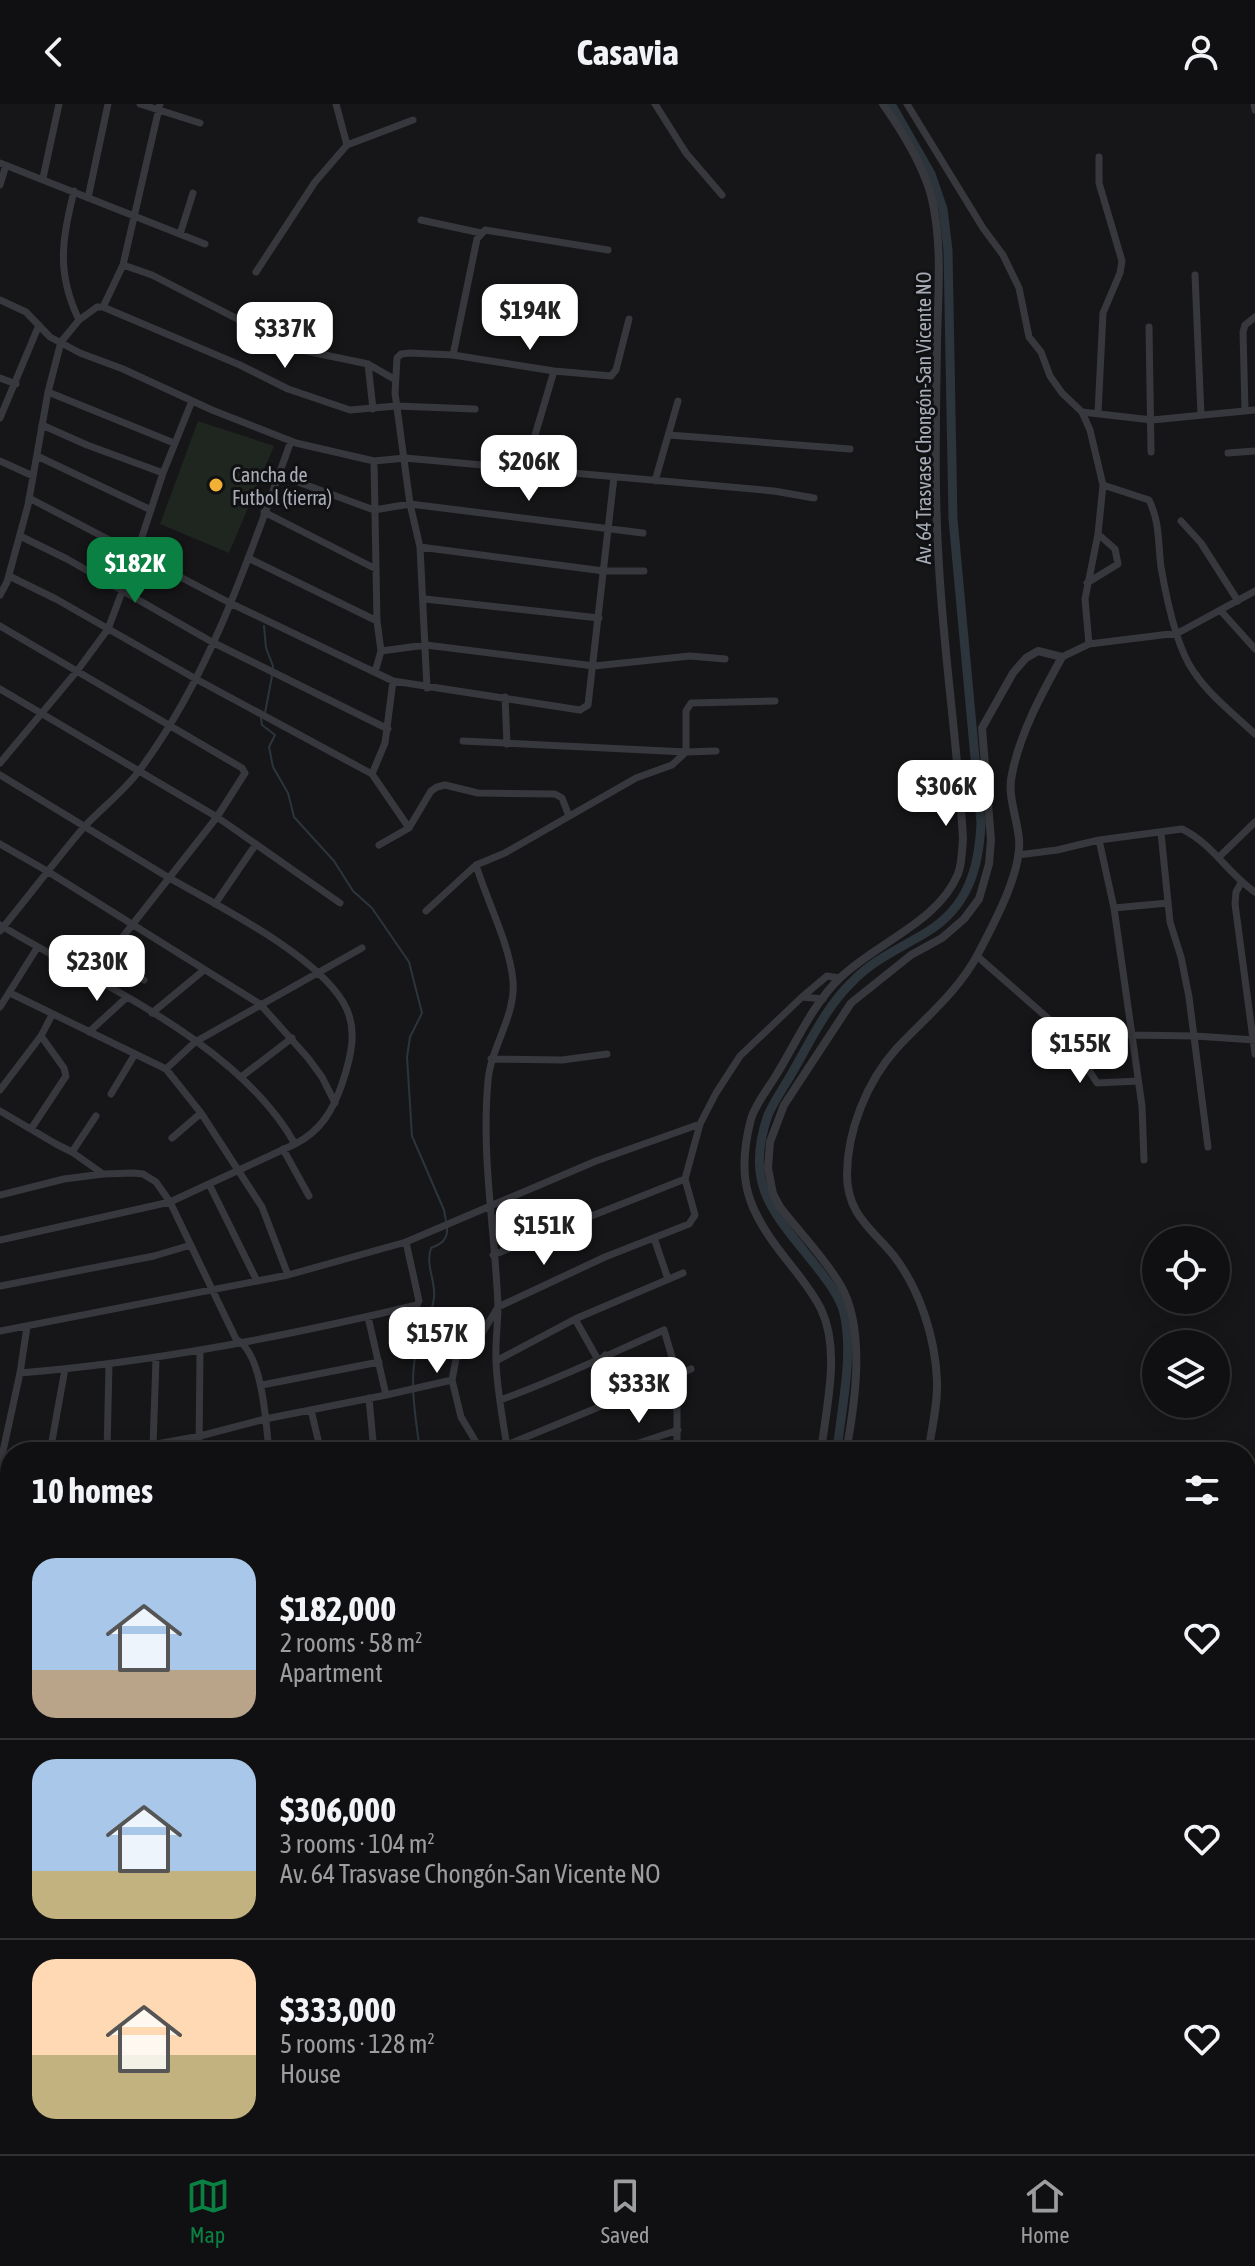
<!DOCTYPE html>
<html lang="en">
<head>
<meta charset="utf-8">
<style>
  body { margin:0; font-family:"Asap Condensed",sans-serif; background:#19191b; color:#f1f3f6; height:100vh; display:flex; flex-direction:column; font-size:30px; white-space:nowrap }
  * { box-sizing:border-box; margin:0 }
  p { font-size:26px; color:#9c9d9f }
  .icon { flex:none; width:44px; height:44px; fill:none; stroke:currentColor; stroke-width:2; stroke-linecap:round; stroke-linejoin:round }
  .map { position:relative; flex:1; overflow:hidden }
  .sheet { position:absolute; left:0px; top:1338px; width:1256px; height:712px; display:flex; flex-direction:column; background:#101012; border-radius:32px 32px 0 0; box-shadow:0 4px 20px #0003,0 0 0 2px #303032 }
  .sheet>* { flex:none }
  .fabs { position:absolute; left:1142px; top:1122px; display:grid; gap:16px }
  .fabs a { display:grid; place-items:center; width:88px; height:88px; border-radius:50%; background:#101012; box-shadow:0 4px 20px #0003,0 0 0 2px #303032; font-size:40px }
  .price { position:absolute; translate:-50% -68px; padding:0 18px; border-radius:16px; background:#fff; color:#222; font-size:26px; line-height:52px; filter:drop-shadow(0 2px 4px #0008) }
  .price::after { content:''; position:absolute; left:50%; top:48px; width:24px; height:18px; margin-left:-12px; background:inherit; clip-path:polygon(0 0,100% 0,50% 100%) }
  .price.selected { background:#0b8043; color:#fff }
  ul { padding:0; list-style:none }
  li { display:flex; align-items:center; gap:24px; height:200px; padding:0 32px }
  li+li { border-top:2px solid #303032 }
  li span { display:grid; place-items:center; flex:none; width:224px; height:160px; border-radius:24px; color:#555 }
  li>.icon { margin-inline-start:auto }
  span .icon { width:96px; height:96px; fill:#fffc; stroke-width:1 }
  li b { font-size:34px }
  h2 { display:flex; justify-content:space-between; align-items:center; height:96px; padding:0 32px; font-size:34px }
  header { display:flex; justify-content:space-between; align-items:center; height:104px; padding:0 32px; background:#101012; font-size:36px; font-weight:700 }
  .tab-bar { display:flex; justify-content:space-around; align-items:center; height:112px; border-top:2px solid #303032; background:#101012; font-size:22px; color:#9c9d9f }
  .tab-bar a { display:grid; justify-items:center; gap:4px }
  .tab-bar .selected { color:#0b8043 }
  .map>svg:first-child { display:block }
  .green { fill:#1e261f }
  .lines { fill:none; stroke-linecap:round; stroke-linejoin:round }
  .stream { stroke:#2c353c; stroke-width:2 }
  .canal { stroke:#2c353c; stroke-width:9 }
  .minor { stroke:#37383d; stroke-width:7 }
  .tertiary { stroke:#37383d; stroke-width:8 }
  .poi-dot { fill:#f2b134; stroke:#111113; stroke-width:3 }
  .labels { text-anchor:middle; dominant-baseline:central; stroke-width:6; stroke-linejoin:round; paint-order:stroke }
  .street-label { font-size:20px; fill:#a8adb8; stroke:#111113 }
  .poi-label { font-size:20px; fill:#a8adb8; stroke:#111113; text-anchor:start }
</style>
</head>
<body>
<header><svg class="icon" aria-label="back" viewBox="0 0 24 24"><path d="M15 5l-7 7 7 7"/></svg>Casavia<svg class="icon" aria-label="person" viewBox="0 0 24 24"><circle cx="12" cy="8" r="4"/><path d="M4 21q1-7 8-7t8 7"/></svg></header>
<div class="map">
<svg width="1255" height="2050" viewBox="0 0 1255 2050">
  <rect width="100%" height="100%" fill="#161618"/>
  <path class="green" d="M198 317 274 342 229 449 160 420Z
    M666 2040H754L762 2050H665Z"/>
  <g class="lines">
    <path class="stream" d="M264 522 266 544 273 562V566
      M265 609 272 572
      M261 614 262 621 275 631 269 643 273 663 288 689 294 713 334 757 353 787 372 804 409 858 422 909 410 933 407 953 412 1032 444 1106 446 1117
      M420 1348C416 1314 409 1282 416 1248 420 1229 432 1213 434 1194 436 1176 425 1162 431 1144 441 1140 448 1136 447 1124"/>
    <path class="canal" d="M837 1348C841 1304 854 1253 844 1209 840 1192 826 1175 816 1162 775 1110 743 1082 768 1011 774 997 784 983 792 969 810 938 826 903 852 878 874 855 901 844 927 828 968 803 979 764 981 719L953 415 948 146 943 105 931 70 891 0"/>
    <path class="minor" d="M140 0 200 19
      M655 0 686 49 722 91
      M907 0 983 124 1003 151 1019 184 1029 233 1041 248 1050 272 1062 289 1082 308 1090 326 1103 381 1098 430 1085 495 1089 540
      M1254 0 1255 6
      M347 41 413 16
      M0 59 205 140
      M43 74 59 0
      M0 81 6 61
      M74 87C62 137 56 168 79 216
      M88 94 108 0
      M421 116 481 129
      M180 130 193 89
      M123 161 152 171 296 245 368 260 394 275
      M256 168 315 78 347 41 336 0
      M1195 171 1201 311
      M0 196 26 208 50 233 80 249 123 265 212 306 296 339 374 357 405 354 774 387 814 394
      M103 203 240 261 288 285 350 306 396 302 475 305
      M1149 223 1151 348
      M453 251 477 135 485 126 608 146
      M368 260 373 305
      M0 274 16 280
      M48 288 174 339
      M1245 306 1243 228 1245 221 1255 213
      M1082 308 1152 316 1255 306
      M1098 309 1103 209 1120 169 1122 157 1099 79V53
      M0 314 39 221
      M42 321 87 341 163 369
      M669 331 850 345
      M1228 349 1255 347
      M37 352 151 406
      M0 357 33 372
      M374 357 377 517 381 547 375 568
      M525 365 554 267
      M279 371 374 406 410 400 643 429
      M655 377 678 297
      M1103 381 1149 396C1160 418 1158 440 1161 463 1166 492 1177 545 1194 568 1210 592 1234 610 1255 630
      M29 394 230 499 393 577 580 606 588 601 614 373
      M264 408 376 465
      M1181 417 1201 439 1238 497
      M20 432 67 455 212 538 388 625
      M420 443 604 467H644
      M248 454 377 517
      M9 472 56 495 196 575 372 670
      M1087 479 1118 460 1115 445 1098 430
      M0 491 7 478 28 401 48 288 61 238 79 216 97 203H103L123 161 160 0
      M425 495 599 514
      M1221 507 1255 545
      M0 522 242 664 245 669 217 713 114 844 115 854 144 876
      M381 547 426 541 594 562 690 552 725 555
      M1062 553 1089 540 1178 529 1255 487
      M393 577 385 639 372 670 409 724
      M427 584 420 443 410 400 395 289 397 254 401 250 410 249 453 251 554 267 611 272 616 266 629 215
      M0 585 217 713 340 799
      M505 593 507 640
      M463 637 686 648V607L691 599 775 597
      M0 659 77 567 108 525 137 448 163 369 192 297
      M0 671C55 705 111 738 166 772 216 801 314 849 343 898 359 924 351 953 342 980 333 1006 321 1027 295 1040 239 939 96 879 0 821
      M1161 729 1170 818 1181 853 1189 893 1208 1043
      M1099 736 1114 804 1142 1002 1144 1056
      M0 740 47 767 260 900 308 954 322 973 335 999
      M379 741 409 724 431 687 437 683 445 681 478 689 555 690 562 694 569 712
      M1018 751 1057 746 1099 736 1182 725C1213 740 1228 770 1255 788
      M1220 752 1255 718
      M476 761C487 797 510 841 513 877 516 912 491 942 488 977 481 1053 495 1126 498 1202 498 1220 495 1239 496 1257 497 1287 503 1318 508 1348
      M1241 779 1236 788 1235 800 1255 950
      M215 800 256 740
      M1114 804 1168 799
      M426 807 476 761 505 749 636 674 672 661 686 648 716 647
      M0 827C28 793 55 757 84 723 102 704 124 687 139 667 212 569 250 450 291 337
      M977 852 1059 924 1130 931 1195 932 1255 936
      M10 889 166 965 201 1009 262 1103 288 1171
      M802 893 827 872 840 874
      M0 903 37 844
      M152 909 204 866
      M1059 924 1065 942 1087 963 1097 979 1138 977
      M89 928 126 894
      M491 955 562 956 607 950
      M166 965 195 938 362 844
      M241 973 292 934
      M0 986 41 932 52 911
      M111 990 135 950
      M0 1007 56 1040 72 1048 103 1070
      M31 1025 66 972 64 964 41 932
      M172 1034 201 1009
      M283 1045 309 1092
      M72 1048 96 1012
      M209 1080 257 1177
      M0 1091 64 1075 103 1070 134 1069 143 1070 156 1078 170 1098 236 1235C263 1249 266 1320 269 1348
      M654 1134 668 1175
      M0 1136 170 1098 295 1040
      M493 1151 685 1075 700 1020 716 989 740 952 802 893 823 895
      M0 1182 154 1152 191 1141
      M575 1215 597 1254
      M0 1227 288 1171 406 1138 596 1057 700 1020
      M605 1251 625 1290
      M496 1257 575 1215 683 1169
      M20 1269C155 1258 286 1232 417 1201L419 1197 406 1138
      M262 1281 379 1258
      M386 1291 452 1276
      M369 1294 374 1348
      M500 1296C557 1276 610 1250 664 1226L677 1270V1348
      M311 1306 321 1348
      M507 1341 691 1265
      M153 1342 156 1255
      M50 1348 65 1265
      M107 1348 109 1261
      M114 1348 200 1332 265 1315 386 1291 368 1213
      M199 1348 200 1248
      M482 1348 461 1313 452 1276 456 1255 481 1231 498 1203 605 1153 689 1120 695 1111 685 1075
      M612 1348 678 1326
      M0 1361 20 1269 27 1223
      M0 1374 10 1371
      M0 1488 10 1486
      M0 1550 10 1548
      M0 1612 10 1610
      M0 1627 10 1640
      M0 1694 10 1710
      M0 1715 10 1713
      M0 1757 10 1770
      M0 1918 10 1930
      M147 2040 148 2050
      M193 2040 195 2050
      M245 2040 247 2050
      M294 2040 295 2050
      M345 2040 346 2050
      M392 2040 393 2050
      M434 2040 435 2050
      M479 2040 480 2050
      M535 2040 536 2050
      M579 2040 580 2050
      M816 2040 820 2050
      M865 2040 866 2050
      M1094 2040 1095 2050
      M1238 2040V2050
      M31 2050 52 2041
      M665 2050 666 2040"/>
    <path class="tertiary" d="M821 1348C826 1303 841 1247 821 1205 812 1187 798 1170 786 1155 748 1107 735 1076 751 1015 755 1001 767 986 775 973 795 941 813 899 841 873 878 838 938 818 958 770 962 760 962 746 963 735 958 643 944 553 939 462 934 387 936 312 937 237 938 188 943 139 931 91 922 59 902 27 883 0
      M846 1348C855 1300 866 1226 841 1182 825 1154 800 1129 780 1103L773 1090 768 1064 770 1038 784 1001 851 899 911 851 942 834 964 815 979 795 989 760 991 736 982 624 1013 569 1026 554 1038 547 1062 553C1042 589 1020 629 1012 670 1007 692 1017 713 1019 735 1022 768 994 819 979 848 959 887 926 913 897 944 867 977 847 1027 847 1071 847 1110 872 1125 894 1152 920 1186 935 1233 937 1276 938 1299 932 1325 928 1348
      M1246 1956 1255 1957
      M1246 1967 1255 1968
      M0 1988 10 1980
      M0 2001 10 1993
      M754 2040 761 2050"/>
  </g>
  <circle class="poi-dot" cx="216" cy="381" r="8"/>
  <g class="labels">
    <g class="street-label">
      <text transform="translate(923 314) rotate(-90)">Av. 64 Trasvase Chongón-San Vicente NO</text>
    </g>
    <g class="poi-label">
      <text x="232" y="370">Cancha de<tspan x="232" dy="23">Futbol (tierra)</tspan></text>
    </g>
  </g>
</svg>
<div class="fabs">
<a><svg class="icon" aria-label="locate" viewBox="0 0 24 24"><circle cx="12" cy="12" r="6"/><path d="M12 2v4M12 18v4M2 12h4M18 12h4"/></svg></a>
<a><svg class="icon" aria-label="layers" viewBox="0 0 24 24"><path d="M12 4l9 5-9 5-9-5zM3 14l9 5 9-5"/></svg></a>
</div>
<b class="price" style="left:530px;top:248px">$194K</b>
<b class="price" style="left:285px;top:266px">$337K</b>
<b class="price" style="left:529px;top:399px">$206K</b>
<b class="price selected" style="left:135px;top:501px">$182K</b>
<b class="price" style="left:946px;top:724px">$306K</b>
<b class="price" style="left:97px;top:899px">$230K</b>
<b class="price" style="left:1080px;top:981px">$155K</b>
<b class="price" style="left:544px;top:1163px">$151K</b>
<b class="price" style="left:437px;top:1271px">$157K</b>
<b class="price" style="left:639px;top:1321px">$333K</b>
<section class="sheet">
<h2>10 homes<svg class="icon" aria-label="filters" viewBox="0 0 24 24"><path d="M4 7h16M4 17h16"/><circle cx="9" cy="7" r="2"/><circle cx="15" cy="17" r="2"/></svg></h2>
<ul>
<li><span style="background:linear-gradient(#a9c7e8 70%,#b9a48a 0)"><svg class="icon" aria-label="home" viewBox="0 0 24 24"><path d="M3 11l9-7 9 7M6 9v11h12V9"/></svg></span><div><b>$182,000</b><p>2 rooms · 58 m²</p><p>Apartment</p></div><svg class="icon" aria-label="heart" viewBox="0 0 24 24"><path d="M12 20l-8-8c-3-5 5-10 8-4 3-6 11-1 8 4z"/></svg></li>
<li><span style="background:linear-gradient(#a9c7e8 70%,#c2b280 0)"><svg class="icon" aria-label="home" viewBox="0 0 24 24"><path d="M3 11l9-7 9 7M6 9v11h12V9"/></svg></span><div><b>$306,000</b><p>3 rooms · 104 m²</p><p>Av. 64 Trasvase Chongón-San Vicente NO</p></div><svg class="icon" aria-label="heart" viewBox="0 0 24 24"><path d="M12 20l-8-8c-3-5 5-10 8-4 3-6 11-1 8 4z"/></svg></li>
<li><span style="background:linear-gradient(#ffd9b3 60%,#c2b280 0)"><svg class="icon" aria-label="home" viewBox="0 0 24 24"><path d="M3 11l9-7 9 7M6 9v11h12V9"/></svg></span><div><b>$333,000</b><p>5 rooms · 128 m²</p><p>House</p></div><svg class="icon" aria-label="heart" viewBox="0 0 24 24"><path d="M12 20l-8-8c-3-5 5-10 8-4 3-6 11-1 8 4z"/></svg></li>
</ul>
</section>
</div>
<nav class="tab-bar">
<a class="selected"><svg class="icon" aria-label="map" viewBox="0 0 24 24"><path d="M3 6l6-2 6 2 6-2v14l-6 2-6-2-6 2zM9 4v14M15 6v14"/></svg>Map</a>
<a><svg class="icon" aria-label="saved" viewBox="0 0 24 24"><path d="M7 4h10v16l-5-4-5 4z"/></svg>Saved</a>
<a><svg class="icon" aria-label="home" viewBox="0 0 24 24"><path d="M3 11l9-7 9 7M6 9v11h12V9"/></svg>Home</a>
</nav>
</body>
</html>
